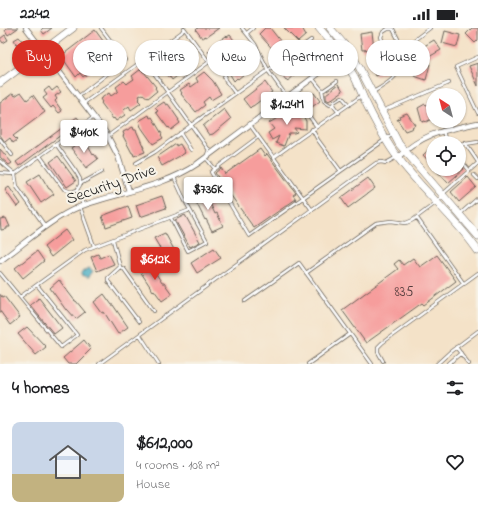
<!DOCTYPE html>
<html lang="en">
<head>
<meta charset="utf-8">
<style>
  body { margin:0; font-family:"Indie Flower",sans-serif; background:#f6f6f6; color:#202124; height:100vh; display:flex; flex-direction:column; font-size:15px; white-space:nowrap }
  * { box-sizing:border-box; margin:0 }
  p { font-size:13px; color:#757577 }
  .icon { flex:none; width:22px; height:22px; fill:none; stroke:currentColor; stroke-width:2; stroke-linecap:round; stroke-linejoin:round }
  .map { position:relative; height:336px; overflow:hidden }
  .sheet { display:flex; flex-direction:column; background:#fff; flex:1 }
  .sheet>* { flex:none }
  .hud { position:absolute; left:12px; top:12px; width:454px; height:36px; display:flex; gap:8px }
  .needle { width:26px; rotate:324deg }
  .controls { position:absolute; left:426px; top:60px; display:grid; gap:8px }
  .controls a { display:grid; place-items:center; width:40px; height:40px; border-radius:50%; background:#fff; box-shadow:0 1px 3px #0004; font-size:20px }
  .price { position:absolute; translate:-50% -34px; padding:0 9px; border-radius:4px; background:#fff; color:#222; font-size:13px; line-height:26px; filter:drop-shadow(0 1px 2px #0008) }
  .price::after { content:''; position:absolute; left:50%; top:24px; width:12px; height:9px; margin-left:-6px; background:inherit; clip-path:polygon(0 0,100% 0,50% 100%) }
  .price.active { background:#d93025; color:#fff }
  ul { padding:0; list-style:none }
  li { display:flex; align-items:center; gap:12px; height:100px; padding:0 12px }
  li+li { border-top:1px solid #e0e0e0 }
  li span { display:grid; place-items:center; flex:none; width:112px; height:80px; border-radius:8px; color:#555 }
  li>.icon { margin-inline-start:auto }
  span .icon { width:48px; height:48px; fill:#fffc; stroke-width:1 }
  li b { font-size:17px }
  h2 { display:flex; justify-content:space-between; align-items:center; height:48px; padding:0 12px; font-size:17px }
  .chip { padding:0 14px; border-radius:18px; background:#fff; box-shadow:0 1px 3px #0004; font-size:14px; line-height:36px }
  .chip.active { background:#d93025; color:#fff }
  .status { display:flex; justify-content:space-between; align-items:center; height:28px; padding:0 20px; background:#fff; direction:ltr }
  .status svg { height:11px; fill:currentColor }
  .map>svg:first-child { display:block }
  .water { fill:#43acc2; stroke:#30646f }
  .building { fill:#f69d9c }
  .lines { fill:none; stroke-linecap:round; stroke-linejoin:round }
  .lane-casing { stroke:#686158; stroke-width:4 }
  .street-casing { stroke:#686158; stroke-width:6 }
  .secondary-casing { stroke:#686158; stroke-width:8 }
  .lane { stroke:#fff; stroke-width:2.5 }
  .street { stroke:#fff; stroke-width:4.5 }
  .secondary { stroke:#fff; stroke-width:7 }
  .labels { text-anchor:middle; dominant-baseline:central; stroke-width:4; stroke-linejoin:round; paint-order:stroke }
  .number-label { font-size:14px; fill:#523c3c }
  .street-label { font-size:16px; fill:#1c1c1c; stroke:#f7f3e8 }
</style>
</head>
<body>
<div class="status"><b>22:42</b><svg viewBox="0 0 49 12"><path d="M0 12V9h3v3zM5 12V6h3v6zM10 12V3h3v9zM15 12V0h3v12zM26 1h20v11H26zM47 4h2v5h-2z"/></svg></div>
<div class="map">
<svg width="478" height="336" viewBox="0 0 478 336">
  <rect width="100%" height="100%" fill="#f7f3e8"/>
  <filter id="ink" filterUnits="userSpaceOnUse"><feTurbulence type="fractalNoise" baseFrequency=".025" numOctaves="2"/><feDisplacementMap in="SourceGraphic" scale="8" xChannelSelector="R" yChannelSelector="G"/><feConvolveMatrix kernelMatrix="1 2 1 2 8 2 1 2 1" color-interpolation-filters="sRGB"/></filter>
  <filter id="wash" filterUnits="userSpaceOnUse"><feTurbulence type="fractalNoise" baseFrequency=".012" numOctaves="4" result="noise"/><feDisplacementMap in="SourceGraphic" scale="16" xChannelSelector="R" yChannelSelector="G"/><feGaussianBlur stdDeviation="0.9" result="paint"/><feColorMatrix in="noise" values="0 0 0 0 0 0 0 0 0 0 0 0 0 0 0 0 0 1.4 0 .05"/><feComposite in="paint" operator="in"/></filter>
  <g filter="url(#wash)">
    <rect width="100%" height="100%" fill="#f4e2c8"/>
    <path class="water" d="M89 240 93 243 89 249H87L82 247V244Z"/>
    <g id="blocks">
      <path class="building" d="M7 0H18L8 7 5 2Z
        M43 0H52L44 6 41 2Z
        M198 0H219L206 9 205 8 202 10 196 2Z
        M265 0H270L285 19 277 26 259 6Z
        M284 0H302L306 7 298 14Z
        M472 0H478V12L475 15 466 6Z
        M95 2 112 25 103 31 105 33 83 49 80 45 76 49 61 28Z
        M445 3 460 7 457 19 442 15Z
        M372 4 374 21 362 22 360 6Z
        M5 7 8 12 3 15 0 11Z
        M230 7 237 16 234 19V20L218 31V30L215 32 208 24 211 21 210 20 226 8 227 9Z
        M19 9 27 18 21 22 14 12Z
        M181 11 191 22 197 33 188 40 185 37 180 41 179 42 181 45 172 52 170 49 169 50 157 34 158 33 156 30 165 23 167 27 173 22 174 21 172 18Z
        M434 12 441 22 427 30 421 20Z
        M249 27 256 36 238 51 237 50 234 53 228 43Z
        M301 28 308 37 289 52 286 53 279 44Z
        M377 28 387 43 376 48 367 35Z
        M418 33 430 36 426 52 414 48Z
        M478 35V58L469 38Z
        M141 41 143 44H144L156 59 155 60 157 63 148 70 143 66 139 68 140 70 138 72 141 75 131 82 129 78 124 82 123 83 125 87 116 93 114 90 113 91 101 75 102 74 100 71 109 65 111 68 117 64 118 62 116 59 124 53 127 56 128 55 134 51 132 48Z
        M204 44 213 53 221 66 211 72 209 69 203 74 205 77 196 84 181 66 182 65 180 62 189 56 191 59 198 54 196 50Z
        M265 54 272 64 253 78H252L250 80 243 71Z
        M339 56 343 63 329 73 326 71V66Z
        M49 59 52 63 57 59 61 64 55 68 57 71 55 73 62 83 59 85 53 78 51 80 43 70 47 67 44 63Z
        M21 64 27 72 33 67 45 84 13 108 17 112 13 115 10 110 5 114 0 107V75L13 65 15 68Z
        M314 65 320 73 312 79 306 71Z
        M164 74 166 77 168 76 179 92H178L180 95 171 102 169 99 168 100 156 84 158 83 155 80Z
        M425 76 426 77 429 76 433 90 426 94 425 93 422 94 418 80Z
        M224 81 231 91 213 106 209 107 203 98Z
        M299 81 306 93V101L294 100 297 104 294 105H289L284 118 276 115 279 108 272 112 268 105 274 101 269 95 291 82 293 85Z
        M407 85 415 97 412 99 413 100 405 103 397 91 400 90 399 88Z
        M149 87 150 90 152 89 162 106 161 107 163 110 153 116 141 99 139 93Z
        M77 89 80 93 19 138 16 134Z
        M133 99 134 102H136L144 120H143L145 124 134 128 133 125H132L123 108 124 107 123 104Z
        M84 111 93 127 94 126 98 131 86 140 71 120Z
        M176 116V118L180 116 185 125 162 138 157 129Z
        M433 118V138L423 127Z
        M0 121 12 135 9 137 0 129Z
        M260 121 265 128 267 126 296 165 293 167 296 171 254 200 215 145 221 140 225 146Z
        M58 128 76 153 67 159 50 134Z
        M459 135 464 141 448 155 435 141H459Z
        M40 146 49 161H50L54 166 41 175 27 154Z
        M468 149 476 159 459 174 451 164Z
        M368 150 375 160 348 180 341 170Z
        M9 159 21 176 17 179 5 162Z
        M204 162 215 186 217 185 223 198 212 203 206 191 205 192 193 168Z
        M162 168 166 180 140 189 136 177Z
        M128 178 132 190 106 199 102 188Z
        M185 187 200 214 190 219 175 192Z
        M6 190 10 199H7V201L1 202 0 191Z
        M65 202 72 212 51 229 44 219Z
        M165 205 178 229 168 234 154 210Z
        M214 220 221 230 197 245 191 235Z
        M37 223 44 233 23 250 15 240Z
        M98 226 100 230 109 226 114 236 97 243 91 229Z
        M437 227 456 253 424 277 422 275 366 315 342 282 398 241 394 236 399 232 403 237 413 230 420 239Z
        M148 233 162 255H164L172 266 162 273 154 262 153 263 138 240Z
        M59 252 75 273H76L85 284 76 291 67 281 66 282 50 260Z
        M0 266 2 269 4 268 20 289 10 297 0 283Z
        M104 266 112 277H113L128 299 118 306 104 284 102 285 94 274Z
        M39 270 62 300 54 306 30 277Z
        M27 299 46 319 36 327 18 306Z
        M84 312 91 321 76 336H68L63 330Z"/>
    </g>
  </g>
  <g filter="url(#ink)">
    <use href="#blocks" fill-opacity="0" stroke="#686158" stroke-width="1"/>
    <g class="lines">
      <defs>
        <path id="lane" d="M242 0 255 16 269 44 287 69
          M247 5 253 0
          M478 29 456 39 478 85
          M144 31 209 122
          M399 43 387 24 381 9 383 4 388 1H393L405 25 413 13 430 0
          M226 45 224 49 225 52 235 65
          M313 51 322 62H324L337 53
          M322 62 324 73 330 77H333L339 85
          M373 64C391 54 401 47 405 25
          M79 68 125 32 101 0
          M84 75 182 4 184 0
          M333 77 334 74 342 69 349 77
          M302 78 317 99
          M382 83 449 55
          M250 97 312 182
          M312 101 318 112 340 142
          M443 102 446 115
          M180 105 191 122
          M108 108 209 34 184 0
          M0 111 12 127
          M465 115 478 134
          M459 117 478 114
          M209 121 206 130 215 141 211 144 249 208 393 106
          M40 128 64 161 71 164 77 162 80 157V151L76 144 56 116
          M273 130C302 108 332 89 361 68
          M459 130 469 142
          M0 133 15 146
          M136 135 155 124 198 92 311 12
          M215 141 258 109
          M0 145 13 146
          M474 147 478 151
          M80 156 102 144
          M77 162 83 177
          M80 179 94 218
          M460 186 478 170
          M171 190 188 223 207 213 184 171 174 149
          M417 190 464 256
          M45 198 17 159 15 146 94 89
          M113 212 120 239
          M0 245 61 319 77 307 37 257
          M306 245 376 195 391 193 406 195 413 192 437 174 443 168 445 164 478 135
          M20 269 85 222 190 182
          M245 273 299 235 372 336
          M139 294 108 253V250L120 239 124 241 154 283
          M140 307 159 336
          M456 319 469 336
          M383 333 378 324V319L382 315 478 245
          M99 336 376 135 381 134 386 135 397 129
          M308 336 350 306
          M437 336 450 324 478 303
          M448 336 461 325"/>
        <path id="street" d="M26 0 106 105 118 128 129 163
          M398 129C426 104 442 103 478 95
          M0 233C24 216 52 190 79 179 118 164 162 160 197 136L349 23"/>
        <path id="secondary" d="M319 0C333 15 345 32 355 50 359 58 362 67 366 75 373 90 382 106 391 120 416 158 453 186 478 223
          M330 0 348 21 359 39 399 116 478 208
          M0 55 73 0"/>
      </defs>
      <use href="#lane" class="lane-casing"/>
      <use href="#street" class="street-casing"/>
      <use href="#secondary" class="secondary-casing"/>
      <use href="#lane" class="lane"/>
      <use href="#street" class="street"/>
      <use href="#secondary" class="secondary"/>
    </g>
  </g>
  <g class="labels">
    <g class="number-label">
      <text x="404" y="264">835</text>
    </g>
    <g class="street-label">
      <text transform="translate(111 157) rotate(-19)">Security Drive</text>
    </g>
  </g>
</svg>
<div class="controls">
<a><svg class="needle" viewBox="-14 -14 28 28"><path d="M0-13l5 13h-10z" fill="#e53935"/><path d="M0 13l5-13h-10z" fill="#757577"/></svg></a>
<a><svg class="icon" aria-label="locate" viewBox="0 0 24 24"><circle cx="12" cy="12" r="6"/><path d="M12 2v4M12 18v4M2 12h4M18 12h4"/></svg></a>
</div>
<b class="price" style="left:287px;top:98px">$1.24M</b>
<b class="price" style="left:84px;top:126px">$410K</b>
<b class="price" style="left:208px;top:183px">$736K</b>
<b class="price active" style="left:155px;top:253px">$612K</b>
<div class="hud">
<a class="chip active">Buy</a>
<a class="chip">Rent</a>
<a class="chip">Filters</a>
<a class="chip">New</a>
<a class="chip">Apartment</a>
<a class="chip">House</a>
</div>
</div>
<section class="sheet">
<h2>4 homes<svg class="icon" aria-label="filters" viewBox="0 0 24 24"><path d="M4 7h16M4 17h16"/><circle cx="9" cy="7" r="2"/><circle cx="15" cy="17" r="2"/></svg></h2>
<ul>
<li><span style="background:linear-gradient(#c9d6e8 65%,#c2b280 0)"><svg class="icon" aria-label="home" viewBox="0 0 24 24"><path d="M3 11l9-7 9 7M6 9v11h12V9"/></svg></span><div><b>$612,000</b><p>4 rooms · 108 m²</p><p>House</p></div><svg class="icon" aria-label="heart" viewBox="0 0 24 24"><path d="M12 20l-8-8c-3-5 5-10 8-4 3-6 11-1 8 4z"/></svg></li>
</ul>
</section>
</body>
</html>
